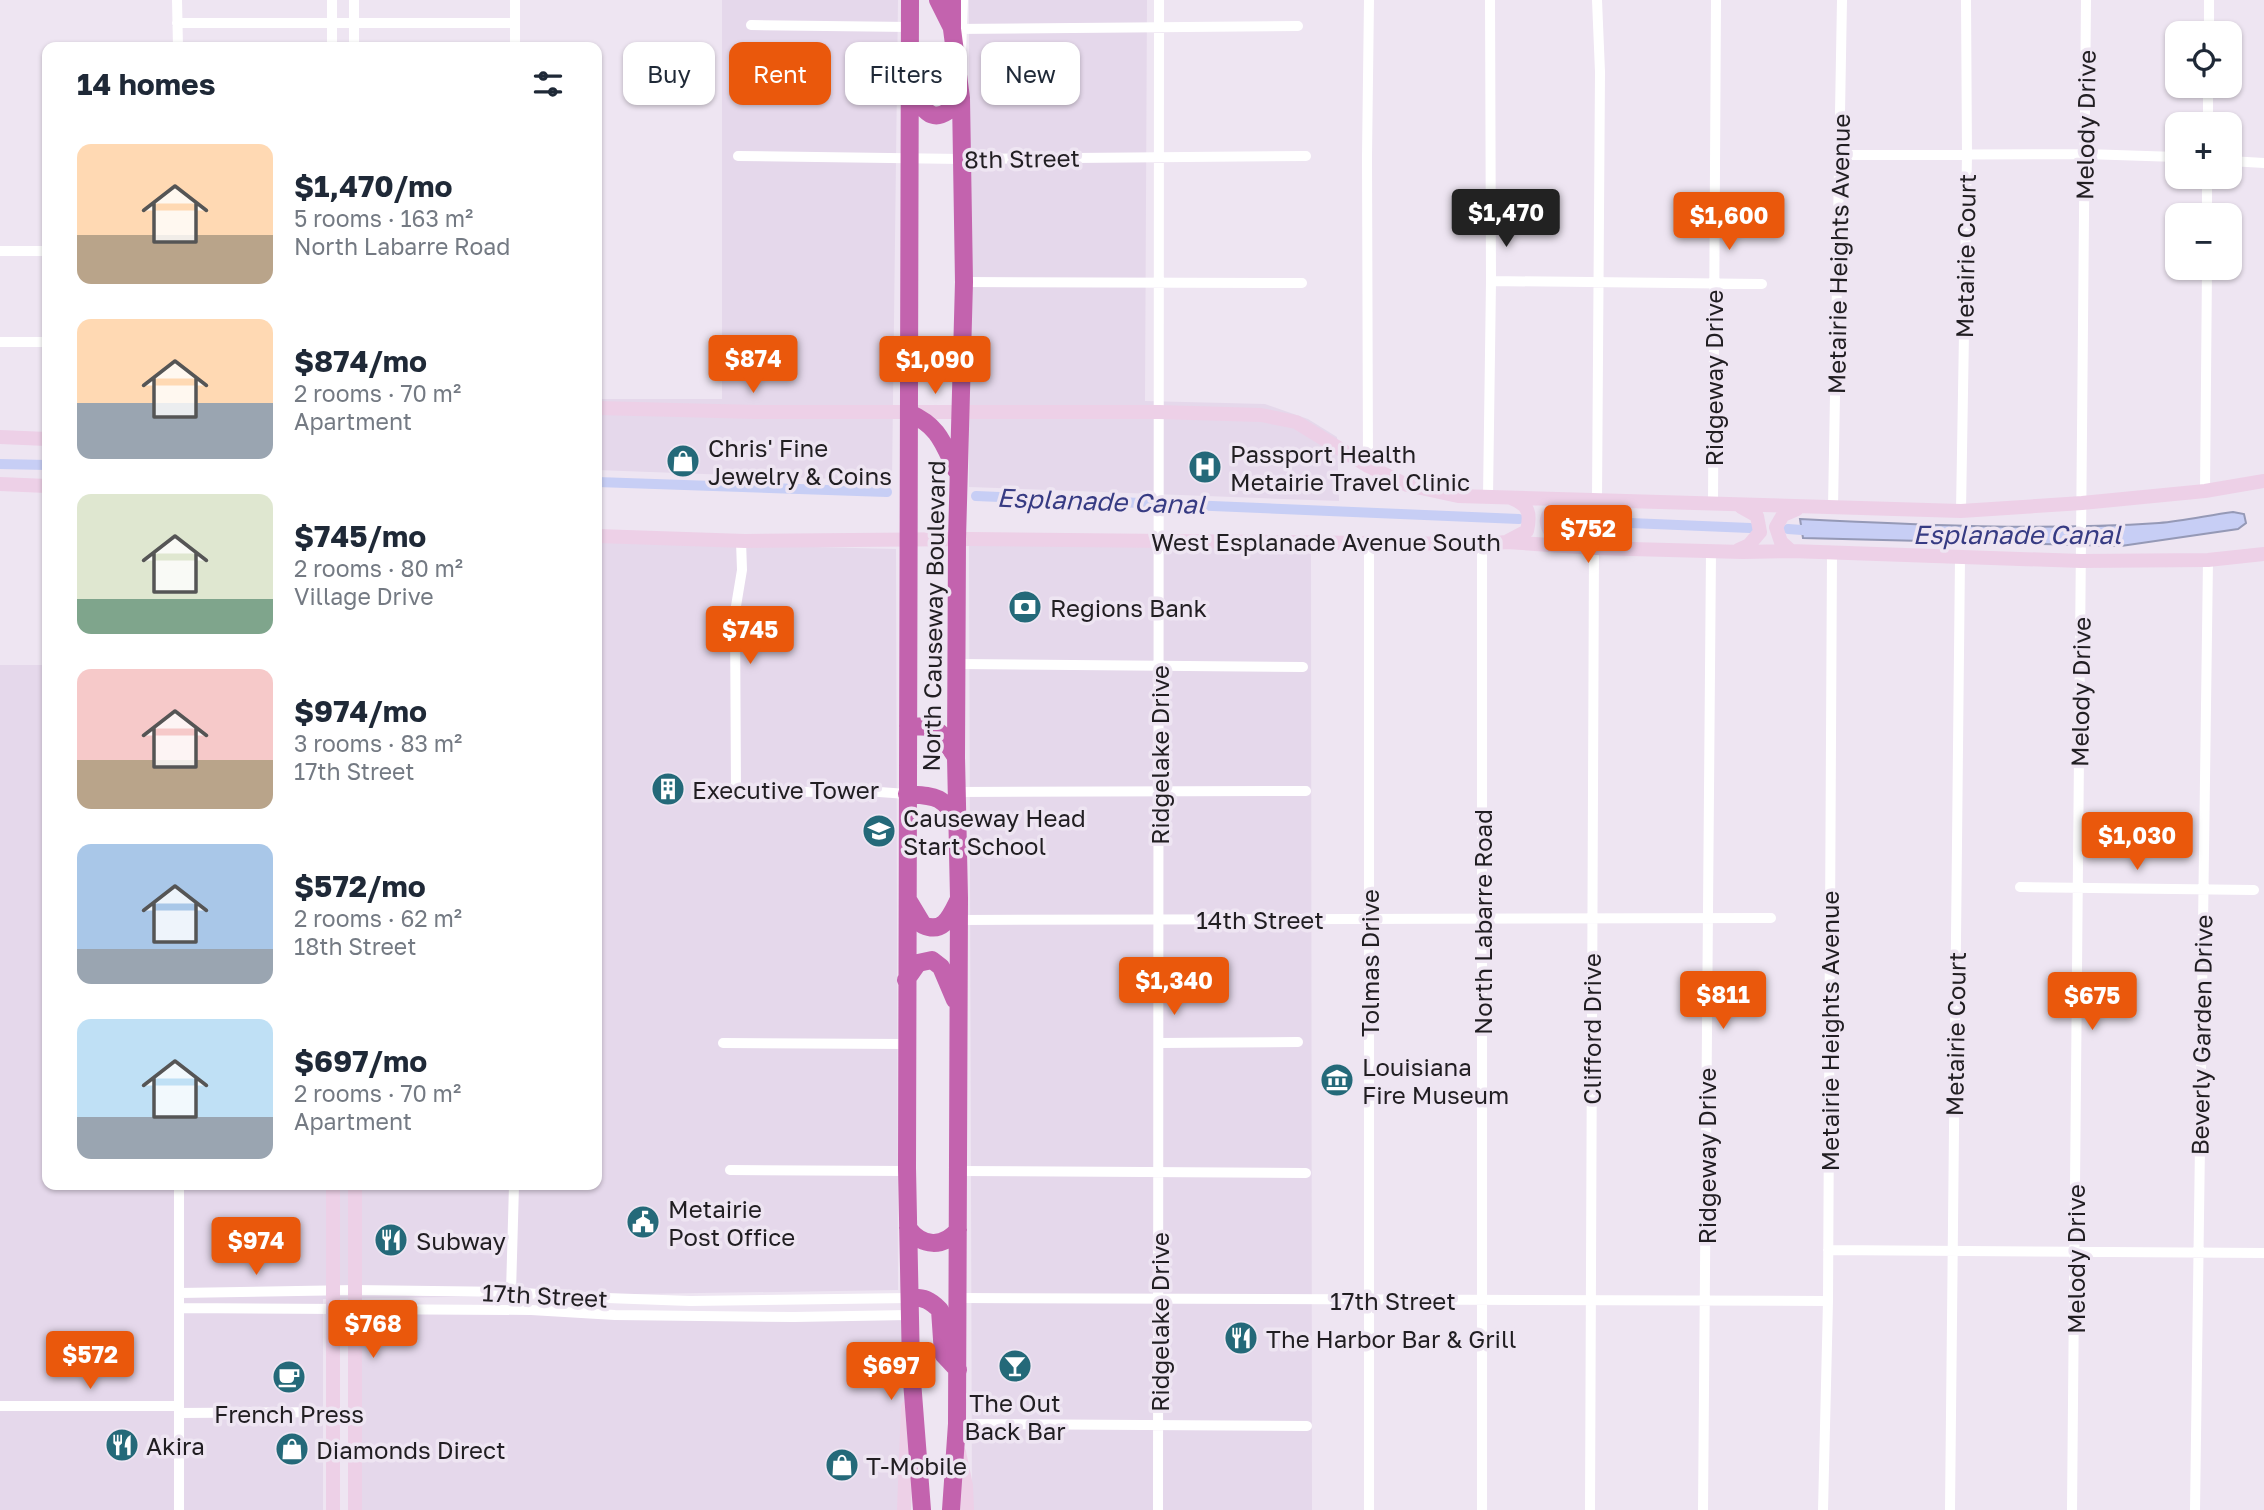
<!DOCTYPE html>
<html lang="en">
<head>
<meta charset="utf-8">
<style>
  body { margin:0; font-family:"Golos Text",sans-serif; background:#f2f2f3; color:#1f2937; height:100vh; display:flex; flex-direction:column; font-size:26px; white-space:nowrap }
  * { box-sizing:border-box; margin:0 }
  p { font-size:23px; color:#747a83 }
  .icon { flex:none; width:38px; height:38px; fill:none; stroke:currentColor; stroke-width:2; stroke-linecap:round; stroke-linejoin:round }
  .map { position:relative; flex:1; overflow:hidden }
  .side { position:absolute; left:42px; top:42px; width:560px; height:1148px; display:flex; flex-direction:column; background:#fff; border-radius:14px; box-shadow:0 2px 5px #0004 }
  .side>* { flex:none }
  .hud { position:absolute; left:623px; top:42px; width:665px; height:63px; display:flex; gap:14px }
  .tools { position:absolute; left:2165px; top:21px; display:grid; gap:14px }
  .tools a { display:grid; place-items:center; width:77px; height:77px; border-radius:14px; background:#fff; box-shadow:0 2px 5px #0004; font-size:35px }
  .price { position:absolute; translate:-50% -60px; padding:0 16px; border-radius:7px; background:#ea580c; color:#fff; font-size:23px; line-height:46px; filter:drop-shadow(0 2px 4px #0008) }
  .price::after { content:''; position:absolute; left:50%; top:42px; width:21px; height:16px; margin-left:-10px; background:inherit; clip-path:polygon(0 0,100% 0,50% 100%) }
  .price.on { background:#222; color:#fff }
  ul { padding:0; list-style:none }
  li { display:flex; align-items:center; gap:21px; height:175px; padding:0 35px }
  li span { display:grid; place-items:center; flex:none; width:196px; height:140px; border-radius:14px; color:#555 }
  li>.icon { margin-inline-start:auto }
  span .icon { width:84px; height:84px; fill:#fffc; stroke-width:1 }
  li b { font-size:30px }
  h2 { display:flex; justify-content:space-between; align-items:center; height:84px; padding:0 35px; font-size:30px }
  .pill { padding:0 24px; border-radius:14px; background:#fff; box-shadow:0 2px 5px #0004; font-size:24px; line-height:63px }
  .pill.on { background:#ea580c; color:#fff }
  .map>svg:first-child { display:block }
  .built { fill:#e5d8eb }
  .water { fill:#c7cef5; stroke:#9599b6; stroke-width:2 }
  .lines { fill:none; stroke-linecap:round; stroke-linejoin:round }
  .canal { stroke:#c7cef5; stroke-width:10 }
  .street { stroke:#fff; stroke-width:10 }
  .secondary { stroke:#edd0e7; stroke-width:14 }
  .highway { stroke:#c363ae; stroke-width:18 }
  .labels { text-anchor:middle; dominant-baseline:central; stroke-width:7; stroke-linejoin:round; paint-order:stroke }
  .street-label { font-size:24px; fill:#211e22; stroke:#eee5f2 }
  .poi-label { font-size:24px; fill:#211e22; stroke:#eee5f2; text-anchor:start }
  .water-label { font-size:26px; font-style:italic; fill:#373b83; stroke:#eee5f2 }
</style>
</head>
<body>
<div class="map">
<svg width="2264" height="1510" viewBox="0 0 2264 1510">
  <rect width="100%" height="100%" fill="#eee5f2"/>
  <path class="built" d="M722 0H898L892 481 597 470V399H722Z
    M969 0H1147L1145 401 1265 404 1308 419 1337 437 1339 501 969 487Z
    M597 542 896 549 898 1290 323 1299V1510H0V665H47V1185H597Z
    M969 545 1311 546 1312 1510H972Z
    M356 1308 909 1315 905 1510H356Z"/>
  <path class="water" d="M2233 512 2244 514 2246 523 2238 529 2121 546 1803 538 1800 519C1920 525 2040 531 2159 523 2184 521 2209 515 2233 512Z"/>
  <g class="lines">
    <path class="canal" d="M0 464 47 465
      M597 482 887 492
      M976 496 1519 519
      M1558 520 1750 528
      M1788 529 1816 531"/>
    <path class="street" d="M177 0 178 47
      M332 0V47
      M354 0V47
      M515 0V47
      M177 23H515
      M751 25 910 27
      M952 29 1298 26
      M2209 33V0
      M961 53 963 0
      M2208 124V86
      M1840 155 2085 154 2177 157
      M738 156 962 159 1306 156
      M2230 161 2264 163
      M2207 215V177
      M0 251H47
      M1491 281 1762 284
      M964 282 1302 283
      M0 342H47
      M1368 466 1367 157 1369 0
      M2205 491 2207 268
      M1488 497 1491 281 1490 0
      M1597 500 1600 72 1597 0
      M1713 504 1716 0
      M1833 508 1842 0
      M1961 511 1967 155 1966 0
      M1369 542V1510
      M957 664 1303 667
      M956 792 1306 791
      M716 793 865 791 907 794
      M736 793 735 612 742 570 741 541
      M2020 887 2254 890
      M959 920 1771 918
      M723 1043 906 1044
      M1159 1043 1298 1042
      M730 1170 907 1171
      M958 1171 1306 1173
      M1828 1250 2264 1253
      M511 1292 514 1185
      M179 1293 355 1290 511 1292 579 1297 690 1301 910 1298
      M958 1298 1828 1301
      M179 1308 531 1310 615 1315 794 1317 909 1315
      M0 1406H179
      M179 1413 355 1412
      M957 1424 1307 1426
      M179 1510V1185
      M1158 1510 1159 0
      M1482 1510V544
      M1590 1510 1594 548
      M1703 1510 1711 551
      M1823 1510 1828 1301 1832 552
      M1950 1510 1960 558
      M2072 1510 2086 0
      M2195 1510 2208 560"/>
    <path class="secondary" d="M597 408 756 412H1159L1261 415 1296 422 1368 466 1407 485 1458 496 1961 511 2082 503 2205 491 2264 481
      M0 437 47 439
      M0 484 47 486
      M597 536 745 541 971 539 1482 544 1507 542 1594 548 1743 552 1791 551 2081 561 2208 560 2264 554
      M1508 541 1527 531C1531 513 1529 505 1511 498
      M1561 544C1540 524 1542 513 1568 500
      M1738 550 1749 545 1760 532 1757 516 1741 507
      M1791 551 1781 542 1776 527 1783 515 1797 509
      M333 1185V1510
      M355 1185V1510
      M959 1452 966 1486 967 1510
      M904 1510 908 1407"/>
    <path class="highway" d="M910 0 907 1168 911 1368 922 1510
      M938 0 951 26
      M911 87C924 116 937 128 961 98
      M909 343C937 367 939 372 964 342
      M909 413C939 426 943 443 956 470
      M908 726 933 727 940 733 956 757
      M907 794C933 796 945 795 956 822
      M908 900 923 925C943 934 950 917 958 901
      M906 980 918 963 932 960 941 967 955 1000
      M908 1228C922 1247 943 1248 958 1230
      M910 1298C924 1297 930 1300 940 1310L943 1354 958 1370
      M951 1510 957 1424 959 898 956 757 957 539 964 282 961 98 952 29V0"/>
  </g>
  <defs>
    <symbol id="shop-disc" viewBox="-11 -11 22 22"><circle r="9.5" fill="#246979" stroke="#eee5f2"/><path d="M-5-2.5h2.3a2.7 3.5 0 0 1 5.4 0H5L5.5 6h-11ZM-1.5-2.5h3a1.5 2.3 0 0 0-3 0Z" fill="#fff"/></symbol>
    <symbol id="hospital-disc" viewBox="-11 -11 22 22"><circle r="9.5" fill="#246979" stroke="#eee5f2"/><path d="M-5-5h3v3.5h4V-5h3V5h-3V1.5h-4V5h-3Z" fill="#fff"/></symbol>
    <symbol id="bank-disc" viewBox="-11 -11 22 22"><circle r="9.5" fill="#246979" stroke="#eee5f2"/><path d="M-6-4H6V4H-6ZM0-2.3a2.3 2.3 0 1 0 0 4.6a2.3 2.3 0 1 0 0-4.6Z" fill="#fff"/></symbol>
    <symbol id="building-disc" viewBox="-11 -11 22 22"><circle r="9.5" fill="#246979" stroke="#eee5f2"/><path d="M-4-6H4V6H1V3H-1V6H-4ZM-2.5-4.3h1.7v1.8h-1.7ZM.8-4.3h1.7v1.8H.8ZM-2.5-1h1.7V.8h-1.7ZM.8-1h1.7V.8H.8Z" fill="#fff"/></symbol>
    <symbol id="school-disc" viewBox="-11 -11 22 22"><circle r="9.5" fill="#246979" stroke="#eee5f2"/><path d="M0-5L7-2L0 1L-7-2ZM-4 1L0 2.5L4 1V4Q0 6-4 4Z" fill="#fff"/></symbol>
    <symbol id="museum-disc" viewBox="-11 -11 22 22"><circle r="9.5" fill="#246979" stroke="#eee5f2"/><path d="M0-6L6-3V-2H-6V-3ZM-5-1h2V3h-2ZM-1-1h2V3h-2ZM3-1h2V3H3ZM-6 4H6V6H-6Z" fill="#fff"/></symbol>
    <symbol id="civic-disc" viewBox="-11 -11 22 22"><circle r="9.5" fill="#246979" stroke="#eee5f2"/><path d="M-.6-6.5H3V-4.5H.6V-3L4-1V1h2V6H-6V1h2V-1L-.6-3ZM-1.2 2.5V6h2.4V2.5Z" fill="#fff"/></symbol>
    <symbol id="restaurant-disc" viewBox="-11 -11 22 22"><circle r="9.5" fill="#246979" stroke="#eee5f2"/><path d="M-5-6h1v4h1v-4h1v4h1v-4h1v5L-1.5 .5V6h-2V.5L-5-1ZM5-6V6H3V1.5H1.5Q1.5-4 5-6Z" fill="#fff"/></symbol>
    <symbol id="bar-disc" viewBox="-11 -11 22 22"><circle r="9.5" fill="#246979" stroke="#eee5f2"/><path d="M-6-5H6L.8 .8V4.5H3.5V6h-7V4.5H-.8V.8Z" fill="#fff"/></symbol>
    <symbol id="cafe-disc" viewBox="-11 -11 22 22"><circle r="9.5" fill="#246979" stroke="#eee5f2"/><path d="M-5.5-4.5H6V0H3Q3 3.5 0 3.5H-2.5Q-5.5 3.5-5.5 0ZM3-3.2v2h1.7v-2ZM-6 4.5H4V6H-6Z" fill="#fff"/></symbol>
  </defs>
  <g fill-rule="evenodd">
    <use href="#shop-disc" x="664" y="442" width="38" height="38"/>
    <use href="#hospital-disc" x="1186" y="448" width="38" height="38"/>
    <use href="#bank-disc" x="1006" y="588" width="38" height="38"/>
    <use href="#building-disc" x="649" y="770" width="38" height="38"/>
    <use href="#school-disc" x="860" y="812" width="38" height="38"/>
    <use href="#museum-disc" x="1318" y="1061" width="38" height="38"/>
    <use href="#civic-disc" x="624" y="1203" width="38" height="38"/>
    <use href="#restaurant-disc" x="372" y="1221" width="38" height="38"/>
    <use href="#restaurant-disc" x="1222" y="1319" width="38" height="38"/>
    <use href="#bar-disc" x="996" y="1347" width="38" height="38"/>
    <use href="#cafe-disc" x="270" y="1358" width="38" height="38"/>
    <use href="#restaurant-disc" x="103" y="1426" width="38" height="38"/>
    <use href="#shop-disc" x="273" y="1430" width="38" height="38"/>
    <use href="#shop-disc" x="823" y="1446" width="38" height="38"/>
  </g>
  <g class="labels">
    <g class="street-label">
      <text transform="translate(2085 125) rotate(-89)">Melody Drive</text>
      <text transform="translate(1022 158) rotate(-1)">8th Street</text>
      <text transform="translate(1838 254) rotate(-89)">Metairie Heights Avenue</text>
      <text transform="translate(1965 256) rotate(-89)">Metairie Court</text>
      <text transform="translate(1713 378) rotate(-90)">Ridgeway Drive</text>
      <text x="1326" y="541">West Esplanade Avenue South</text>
      <text transform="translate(933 616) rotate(-89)">North Causeway Boulevard</text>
      <text transform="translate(2080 692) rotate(-89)">Melody Drive</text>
      <text transform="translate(1159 755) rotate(-90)">Ridgelake Drive</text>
      <text x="1260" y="919">14th Street</text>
      <text transform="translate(1482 922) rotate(-90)">North Labarre Road</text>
      <text transform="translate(1369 963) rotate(-90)">Tolmas Drive</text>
      <text transform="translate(1591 1029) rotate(-90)">Clifford Drive</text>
      <text transform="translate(1829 1031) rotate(-90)">Metairie Heights Avenue</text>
      <text transform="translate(1955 1034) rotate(-89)">Metairie Court</text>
      <text transform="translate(2201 1035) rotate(-89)">Beverly Garden Drive</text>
      <text transform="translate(1706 1156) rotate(-90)">Ridgeway Drive</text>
      <text transform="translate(2075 1259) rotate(-90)">Melody Drive</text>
      <text transform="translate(545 1295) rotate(3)">17th Street</text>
      <text x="1393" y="1300">17th Street</text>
      <text transform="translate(1159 1322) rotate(-90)">Ridgelake Drive</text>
    </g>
    <g class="poi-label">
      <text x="708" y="447">Chris' Fine<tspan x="708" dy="28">Jewelry &amp; Coins</tspan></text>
      <text x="1230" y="453">Passport Health<tspan x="1230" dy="28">Metairie Travel Clinic</tspan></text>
      <text x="1050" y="607">Regions Bank</text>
      <text x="692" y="789">Executive Tower</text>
      <text x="903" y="817">Causeway Head<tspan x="903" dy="28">Start School</tspan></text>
      <text x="1362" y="1066">Louisiana<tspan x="1362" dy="28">Fire Museum</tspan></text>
      <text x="668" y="1208">Metairie<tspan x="668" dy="28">Post Office</tspan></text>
      <text x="416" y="1240">Subway</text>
      <text x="1266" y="1338">The Harbor Bar &amp; Grill</text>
      <text x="1015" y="1402" text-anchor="middle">The Out<tspan x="1015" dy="28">Back Bar</tspan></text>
      <text x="289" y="1413" text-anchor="middle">French Press</text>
      <text x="146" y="1445">Akira</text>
      <text x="316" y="1449">Diamonds Direct</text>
      <text x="866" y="1465">T-Mobile</text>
    </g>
    <g class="water-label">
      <text transform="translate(1101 501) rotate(2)">Esplanade Canal</text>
      <text x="2017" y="534">Esplanade Canal</text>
    </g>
  </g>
</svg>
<div class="tools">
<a><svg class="icon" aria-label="locate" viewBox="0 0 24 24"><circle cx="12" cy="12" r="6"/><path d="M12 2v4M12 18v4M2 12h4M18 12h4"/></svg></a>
<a>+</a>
<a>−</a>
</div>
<b class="price on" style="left:1506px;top:249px">$1,470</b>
<b class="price" style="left:1729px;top:252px">$1,600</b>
<b class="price" style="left:753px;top:395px">$874</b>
<b class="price" style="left:935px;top:396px">$1,090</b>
<b class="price" style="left:1588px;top:565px">$752</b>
<b class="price" style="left:750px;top:666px">$745</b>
<b class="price" style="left:2137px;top:872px">$1,030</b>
<b class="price" style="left:1174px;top:1017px">$1,340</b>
<b class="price" style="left:1723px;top:1031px">$811</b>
<b class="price" style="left:2092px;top:1032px">$675</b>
<b class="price" style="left:256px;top:1277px">$974</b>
<b class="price" style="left:373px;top:1360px">$768</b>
<b class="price" style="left:90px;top:1391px">$572</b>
<b class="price" style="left:891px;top:1402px">$697</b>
<div class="hud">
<a class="pill">Buy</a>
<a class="pill on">Rent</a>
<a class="pill">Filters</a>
<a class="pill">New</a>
</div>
<section class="side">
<h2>14 homes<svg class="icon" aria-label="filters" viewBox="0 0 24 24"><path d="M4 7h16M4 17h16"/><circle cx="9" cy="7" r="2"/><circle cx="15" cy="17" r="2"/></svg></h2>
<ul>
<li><span style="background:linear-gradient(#ffd9b3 65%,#b9a48a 0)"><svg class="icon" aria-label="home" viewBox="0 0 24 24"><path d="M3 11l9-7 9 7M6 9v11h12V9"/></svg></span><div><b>$1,470/mo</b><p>5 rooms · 163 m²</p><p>North Labarre Road</p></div></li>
<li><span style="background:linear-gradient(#ffd9b3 60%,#9aa5b1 0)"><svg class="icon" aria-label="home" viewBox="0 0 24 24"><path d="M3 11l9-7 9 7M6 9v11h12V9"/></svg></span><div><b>$874/mo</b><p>2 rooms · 70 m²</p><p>Apartment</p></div></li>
<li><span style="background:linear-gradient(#dfe7d0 75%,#7fa58c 0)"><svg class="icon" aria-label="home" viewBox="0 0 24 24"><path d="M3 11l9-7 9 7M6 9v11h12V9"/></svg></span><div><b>$745/mo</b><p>2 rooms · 80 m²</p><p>Village Drive</p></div></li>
<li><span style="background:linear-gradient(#f6c9c9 65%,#b9a48a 0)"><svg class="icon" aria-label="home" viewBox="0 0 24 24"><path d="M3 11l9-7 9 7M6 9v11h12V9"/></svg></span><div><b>$974/mo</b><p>3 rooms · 83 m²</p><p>17th Street</p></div></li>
<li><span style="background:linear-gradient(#a9c7e8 75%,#9aa5b1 0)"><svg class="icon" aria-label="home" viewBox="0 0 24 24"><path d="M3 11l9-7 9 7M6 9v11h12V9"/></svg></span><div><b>$572/mo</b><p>2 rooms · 62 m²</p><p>18th Street</p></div></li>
<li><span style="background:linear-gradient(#bfe0f5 70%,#9aa5b1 0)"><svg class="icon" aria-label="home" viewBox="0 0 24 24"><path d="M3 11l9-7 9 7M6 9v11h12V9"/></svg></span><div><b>$697/mo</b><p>2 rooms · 70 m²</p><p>Apartment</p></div></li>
</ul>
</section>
</div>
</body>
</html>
